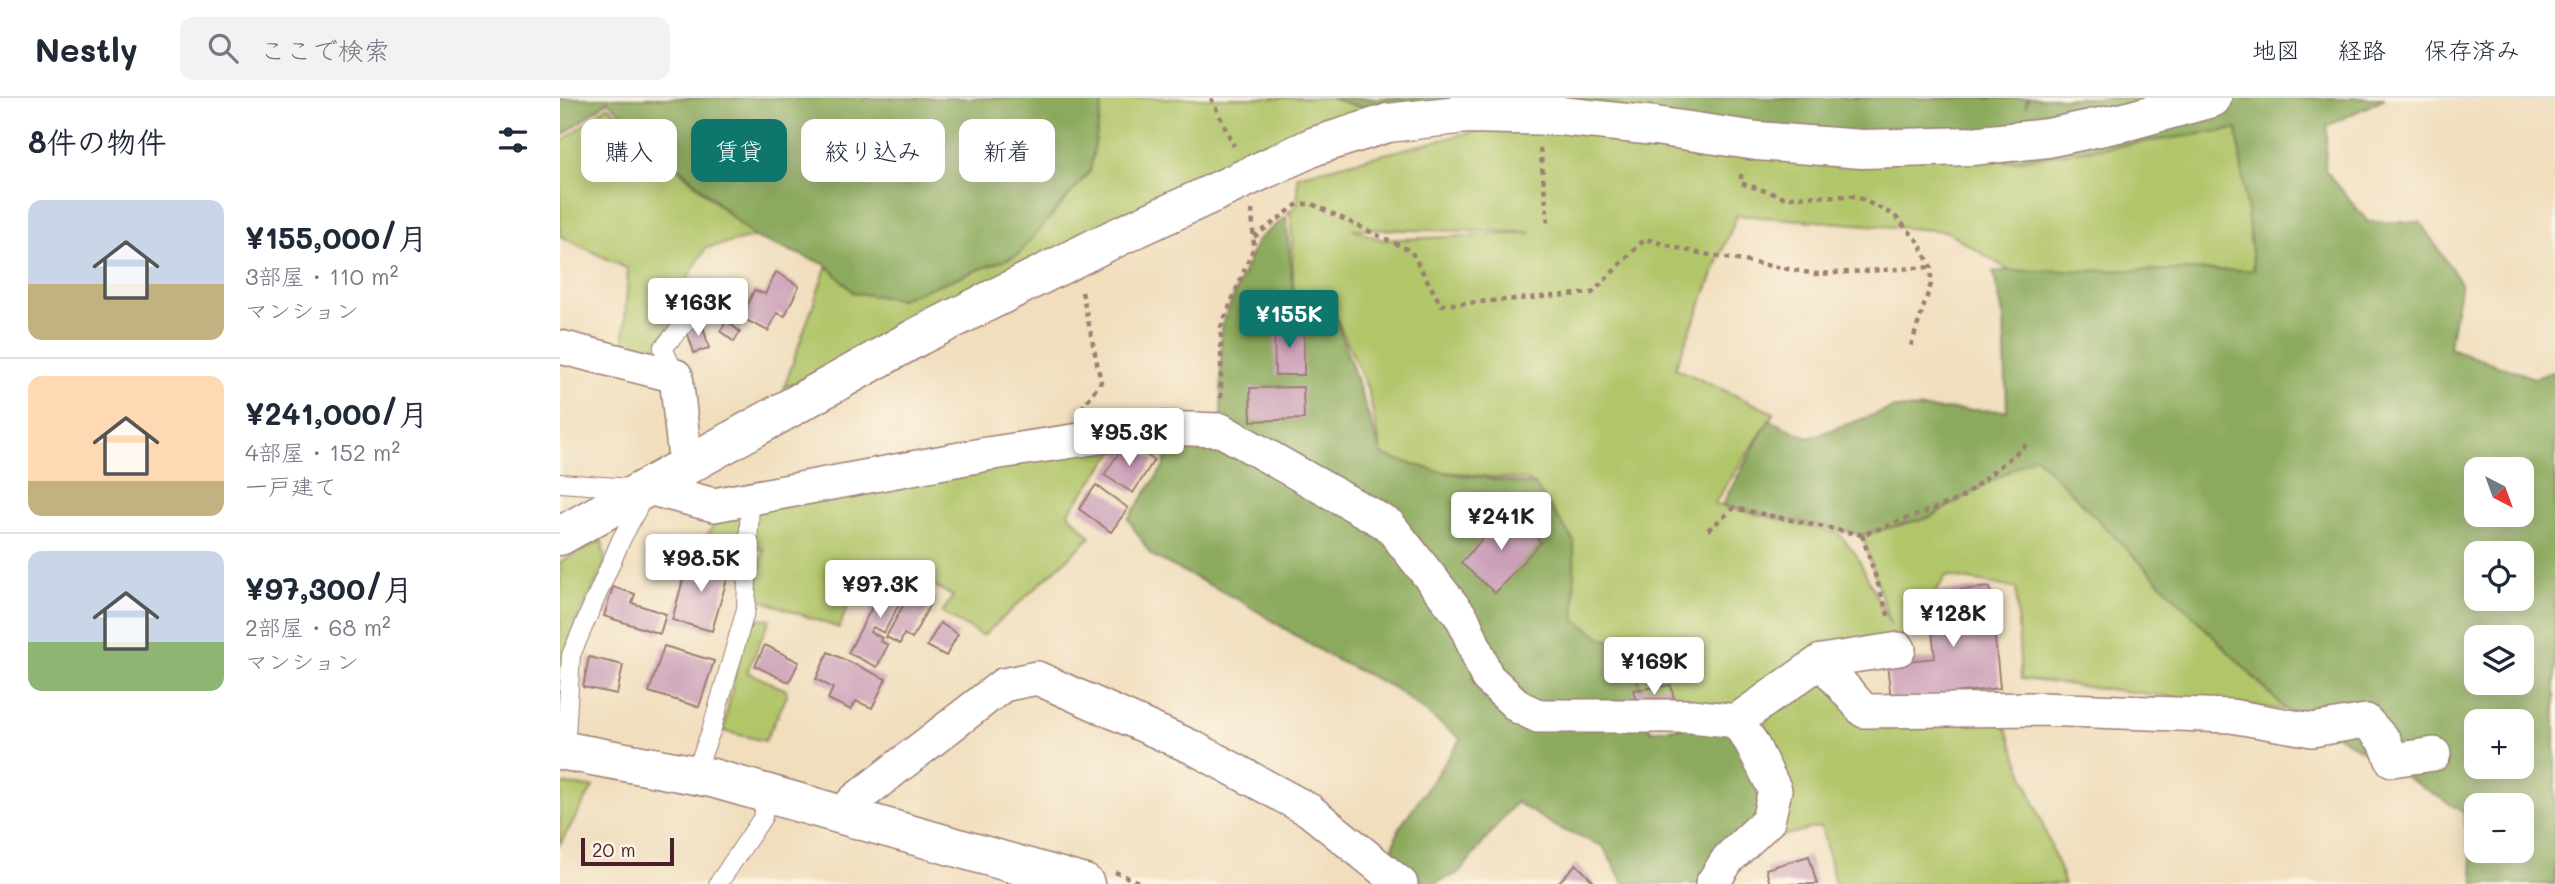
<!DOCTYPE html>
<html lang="ja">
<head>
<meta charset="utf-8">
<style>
  body { margin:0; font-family:Mali,"Klee One",sans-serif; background:#f2f2f3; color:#1f2937; height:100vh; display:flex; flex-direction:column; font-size:26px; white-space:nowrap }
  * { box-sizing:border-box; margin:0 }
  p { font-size:23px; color:#747a83 }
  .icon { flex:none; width:38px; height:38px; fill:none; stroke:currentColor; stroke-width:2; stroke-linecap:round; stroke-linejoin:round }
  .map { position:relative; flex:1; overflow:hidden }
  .details { display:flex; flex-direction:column; background:#fff; width:560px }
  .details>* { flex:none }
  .hud { position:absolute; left:21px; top:21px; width:665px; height:63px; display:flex; gap:14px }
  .needle { width:46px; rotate:139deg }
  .tools { position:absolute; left:1904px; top:359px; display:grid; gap:14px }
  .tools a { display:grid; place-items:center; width:70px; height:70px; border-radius:14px; background:#fff; box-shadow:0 4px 18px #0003; font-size:35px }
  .scale { position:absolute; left:21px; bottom:18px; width:93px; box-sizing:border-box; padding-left:7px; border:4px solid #4a1f2b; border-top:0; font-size:19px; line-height:24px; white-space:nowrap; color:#4a1f2b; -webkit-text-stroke:5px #fcf5e5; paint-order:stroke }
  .price { position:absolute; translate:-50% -60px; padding:0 16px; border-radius:7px; background:#fff; color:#222; font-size:23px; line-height:46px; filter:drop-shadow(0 2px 4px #0008) }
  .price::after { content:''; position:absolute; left:50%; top:42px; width:21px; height:16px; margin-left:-10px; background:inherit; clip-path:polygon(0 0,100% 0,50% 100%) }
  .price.on { background:#0f766e; color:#fff }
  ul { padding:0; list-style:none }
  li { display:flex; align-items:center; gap:21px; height:175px; padding:0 28px }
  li+li { border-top:2px solid #e0e1e3 }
  li span { display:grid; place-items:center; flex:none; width:196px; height:140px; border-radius:14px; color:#555 }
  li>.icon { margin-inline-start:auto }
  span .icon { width:84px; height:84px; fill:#fffc; stroke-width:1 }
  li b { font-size:30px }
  h2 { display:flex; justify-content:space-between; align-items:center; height:84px; padding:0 28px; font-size:30px }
  .tag { padding:0 24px; border-radius:14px; background:#fff; box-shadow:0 4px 18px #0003; font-size:24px; line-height:63px }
  .tag.on { background:#0f766e; color:#fff }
  header { display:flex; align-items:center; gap:42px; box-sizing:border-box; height:98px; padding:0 35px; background:#fff; border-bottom:2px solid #e0e1e3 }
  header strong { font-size:33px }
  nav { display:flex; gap:38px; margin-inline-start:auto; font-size:24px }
  .search { width:490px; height:63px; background:#f2f2f3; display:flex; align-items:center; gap:18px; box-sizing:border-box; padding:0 24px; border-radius:14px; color:#747a83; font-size:26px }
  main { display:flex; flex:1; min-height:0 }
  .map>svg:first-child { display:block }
  .green { fill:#b1c569; stroke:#7e724a; stroke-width:2; fill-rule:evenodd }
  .forest { fill:#8caa5d; stroke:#6b6444; stroke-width:2; fill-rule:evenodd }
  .building { fill:#ca9fb7 }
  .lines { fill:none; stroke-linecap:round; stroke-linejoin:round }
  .lane-casing { stroke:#9d7e74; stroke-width:20 }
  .street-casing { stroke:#9d7e74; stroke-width:36 }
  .secondary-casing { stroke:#9d7e74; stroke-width:41 }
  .path { stroke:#9d7e74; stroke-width:4.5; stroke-dasharray:5 5; stroke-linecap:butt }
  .lane { stroke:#fff; stroke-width:18 }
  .street { stroke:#fff; stroke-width:33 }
  .secondary { stroke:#fff; stroke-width:38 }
</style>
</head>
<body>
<header>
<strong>Nestly</strong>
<div class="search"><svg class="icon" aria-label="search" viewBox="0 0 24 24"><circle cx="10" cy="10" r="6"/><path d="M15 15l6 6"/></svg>ここで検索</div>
<nav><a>地図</a><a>経路</a><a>保存済み</a></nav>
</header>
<main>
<section class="details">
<h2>8件の物件<svg class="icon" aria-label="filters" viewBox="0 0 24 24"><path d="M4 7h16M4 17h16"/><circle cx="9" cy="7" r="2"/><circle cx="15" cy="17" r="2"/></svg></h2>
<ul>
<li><span style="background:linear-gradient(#c9d6e8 60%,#c2b280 0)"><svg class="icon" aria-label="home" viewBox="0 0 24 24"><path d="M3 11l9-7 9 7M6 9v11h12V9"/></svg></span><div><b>¥155,000/月</b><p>3部屋 · 110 m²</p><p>マンション</p></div></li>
<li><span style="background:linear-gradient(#ffd9b3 75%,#c2b280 0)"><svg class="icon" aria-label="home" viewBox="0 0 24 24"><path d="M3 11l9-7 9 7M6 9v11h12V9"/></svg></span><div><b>¥241,000/月</b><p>4部屋 · 152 m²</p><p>一戸建て</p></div></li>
<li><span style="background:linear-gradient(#c9d6e8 65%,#8fb573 0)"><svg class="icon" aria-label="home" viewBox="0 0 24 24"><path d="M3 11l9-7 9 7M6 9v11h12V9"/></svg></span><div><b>¥97,300/月</b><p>2部屋 · 68 m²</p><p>マンション</p></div></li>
</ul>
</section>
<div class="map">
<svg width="1995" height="786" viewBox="0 0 1995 786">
  <rect width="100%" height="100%" fill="#fcf5e5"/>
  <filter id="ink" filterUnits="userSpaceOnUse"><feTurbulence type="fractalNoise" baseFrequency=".0143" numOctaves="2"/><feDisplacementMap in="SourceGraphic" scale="14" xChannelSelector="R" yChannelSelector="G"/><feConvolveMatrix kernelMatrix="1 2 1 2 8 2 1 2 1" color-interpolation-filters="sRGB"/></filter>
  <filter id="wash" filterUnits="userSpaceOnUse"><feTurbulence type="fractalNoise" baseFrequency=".00686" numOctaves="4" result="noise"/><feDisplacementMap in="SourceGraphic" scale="28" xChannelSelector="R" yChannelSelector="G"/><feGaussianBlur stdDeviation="1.57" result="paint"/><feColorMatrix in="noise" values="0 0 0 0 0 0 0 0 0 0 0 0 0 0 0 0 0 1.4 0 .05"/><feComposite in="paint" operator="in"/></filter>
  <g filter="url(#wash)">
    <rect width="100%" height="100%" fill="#f0debd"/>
    <path class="green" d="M543 0H770L828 17 224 290 267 167 294 195 340 201 458 157 530 73Z
      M48 8 194 139 146 150 129 178 111 225 91 254 100 269 63 260 68 171 0 138V45Z
      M976 18 1677 31 1694 172 1450 173 1386 133 1177 117 1115 270 1214 315 1154 406 1279 436 1296 456 1331 528 1302 437 1370 419 1475 357 1726 612 1461 581 1456 490 1386 478 1339 551 1266 573 1304 613 1439 611 1505 786H1275L1261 728 1182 748 1191 644 1227 596 1119 629 1015 522 1014 486 975 387 966 382 876 373 822 357 808 292 772 210 734 205 731 116 728 115 738 106 737 78ZM792 131 971 134V135L823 142Z
      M563 342 508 415 531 439 423 538 382 515 393 498 335 466H326L313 484 294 493 279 530 192 499 204 451 145 440 159 419Z
      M42 442 45 466 12 533 0 599V464Z
      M187 520 210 521 187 574 226 592 227 598 205 643 163 633Z
      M0 686 33 689 0 746Z"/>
    <path class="forest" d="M0 0H543L530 73 458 157 340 201 294 195 267 167 194 139 48 3 0 39Z
      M770 0H1467L1465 9 1469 0H1825L1767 28 1765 72 1808 124H1860L1901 185 1889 250 1974 280 1992 274 1995 276V786H1915L1903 714 1765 630 1726 612 1475 358 1370 419 1302 437 1162 407 1209 322 1249 340 1333 310 1447 313 1444 221 1433 173 1694 172 1677 31 1445 64 1452 44 847 23ZM1916 371H1962V416H1916ZM1916 455H1962V500H1916ZM1916 539H1962V584H1916ZM1916 623H1962V668H1916ZM1916 707H1962V752H1916Z
      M726 119 734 204 772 210 822 357 876 373 975 387 1014 443 1015 522 1043 540 1072 550 1090 633 1176 623 1215 692 1152 786H1064L1043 748 1000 731 956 704 899 775 873 786H865L832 753 838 732 901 641 834 590 769 558 679 502 591 457 568 421 604 368 612 330 661 322V229L697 142Z"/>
    <g id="blocks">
      <path class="building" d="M216 174 239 188 225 218 217 215 208 233 182 220 194 192 205 196Z
        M167 223 180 234 174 244 160 233Z
        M142 225 149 250 134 255 126 230Z
        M714 227H744V277H715Z
        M743 289 744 321 691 323 690 290Z
        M566 344 594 362 573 395 544 377Z
        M536 387 568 410 551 434 519 411Z
        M947 413 981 444 935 495 901 465Z
        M129 460 170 471 152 533 112 522Z
        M331 473 351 483 324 535 313 529 310 534 322 540 320 543 328 547 317 569 288 555Z
        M53 489 75 496 72 505 106 516 100 536 44 518Z
        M353 489 373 500 352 541 344 536 340 546 326 539Z
        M1430 489 1440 590 1331 602 1327 565 1375 560 1368 495Z
        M380 525 398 536 386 558 367 548Z
        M205 547 239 564 229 584 195 568Z
        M104 548 154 563 139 609 89 594Z
        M268 554 326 581 312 610 296 603 291 612 268 601 273 590 256 581Z
        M29 559 63 567 57 596 23 589Z
        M1111 587 1115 606 1078 610 1073 592Z
        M1249 758 1257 786H1210L1206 771Z
        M1016 766 1034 784 1032 786H997Z"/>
    </g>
  </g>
  <g filter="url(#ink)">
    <use href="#blocks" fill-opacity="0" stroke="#9d7e74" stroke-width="2"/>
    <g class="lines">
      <defs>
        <path id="lane" d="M116 278 103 250 149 198
          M0 385 71 390
          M5 653 11 557 61 442 83 400
          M135 676 152 630 186 511 190 401
          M158 786 203 719 207 696"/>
        <path id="street" d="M0 249 116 278 126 370
          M88 390 154 407 427 356 599 330 661 332 829 427 903 521 927 579 959 609 978 618H1132L1176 623 1191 644 1215 692 1208 723 1168 761 1152 786
          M1261 563 1304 613 1479 611 1671 618 1752 632 1806 623 1825 644 1832 662 1874 656
          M1176 623 1261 563 1339 551
          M281 717 295 702 443 587 477 580 634 650 749 712 841 786"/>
        <path id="secondary" d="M0 438 359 238 547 144 755 48 828 25 907 16 1000 18 1095 28 1197 43 1302 51 1412 48 1488 40 1568 23 1652 0
          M0 652 152 680 525 786"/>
      </defs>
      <use href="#lane" class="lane-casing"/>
      <use href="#street" class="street-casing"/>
      <use href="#secondary" class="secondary-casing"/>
      <path class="path" d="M651 0 674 48
        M980 50 988 125
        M1181 76V85L1224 99 1295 98 1334 117 1358 143 1371 169V186L1351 248
        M694 139 738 106H752L851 153 881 207 1032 195 1085 141 1133 154 1256 176 1371 169
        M522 194 541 284 522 310
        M661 300V229L694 149 692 112
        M1148 432 1174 410 1302 437 1400 401 1467 346
        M1302 437 1329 520
        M555 774 583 786"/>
      <use href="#lane" class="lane"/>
      <use href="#street" class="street"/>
      <use href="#secondary" class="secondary"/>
    </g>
  </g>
</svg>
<div class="tools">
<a><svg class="needle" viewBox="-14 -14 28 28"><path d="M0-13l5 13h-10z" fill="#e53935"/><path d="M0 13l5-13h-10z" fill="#747a83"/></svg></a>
<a><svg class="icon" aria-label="locate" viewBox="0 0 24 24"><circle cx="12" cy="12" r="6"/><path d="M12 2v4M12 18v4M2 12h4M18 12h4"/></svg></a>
<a><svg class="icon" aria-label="layers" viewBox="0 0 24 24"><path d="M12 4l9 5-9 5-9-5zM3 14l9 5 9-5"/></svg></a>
<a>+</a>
<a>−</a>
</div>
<div class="scale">20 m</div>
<b class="price" style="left:138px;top:240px">¥163K</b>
<b class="price on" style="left:729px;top:252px">¥155K</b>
<b class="price" style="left:569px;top:370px">¥95.3K</b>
<b class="price" style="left:941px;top:454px">¥241K</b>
<b class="price" style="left:141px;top:496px">¥98.5K</b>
<b class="price" style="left:320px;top:522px">¥97.3K</b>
<b class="price" style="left:1393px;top:551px">¥128K</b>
<b class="price" style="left:1094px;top:599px">¥169K</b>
<div class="hud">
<a class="tag">購入</a>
<a class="tag on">賃貸</a>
<a class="tag">絞り込み</a>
<a class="tag">新着</a>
</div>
</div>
</main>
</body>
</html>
